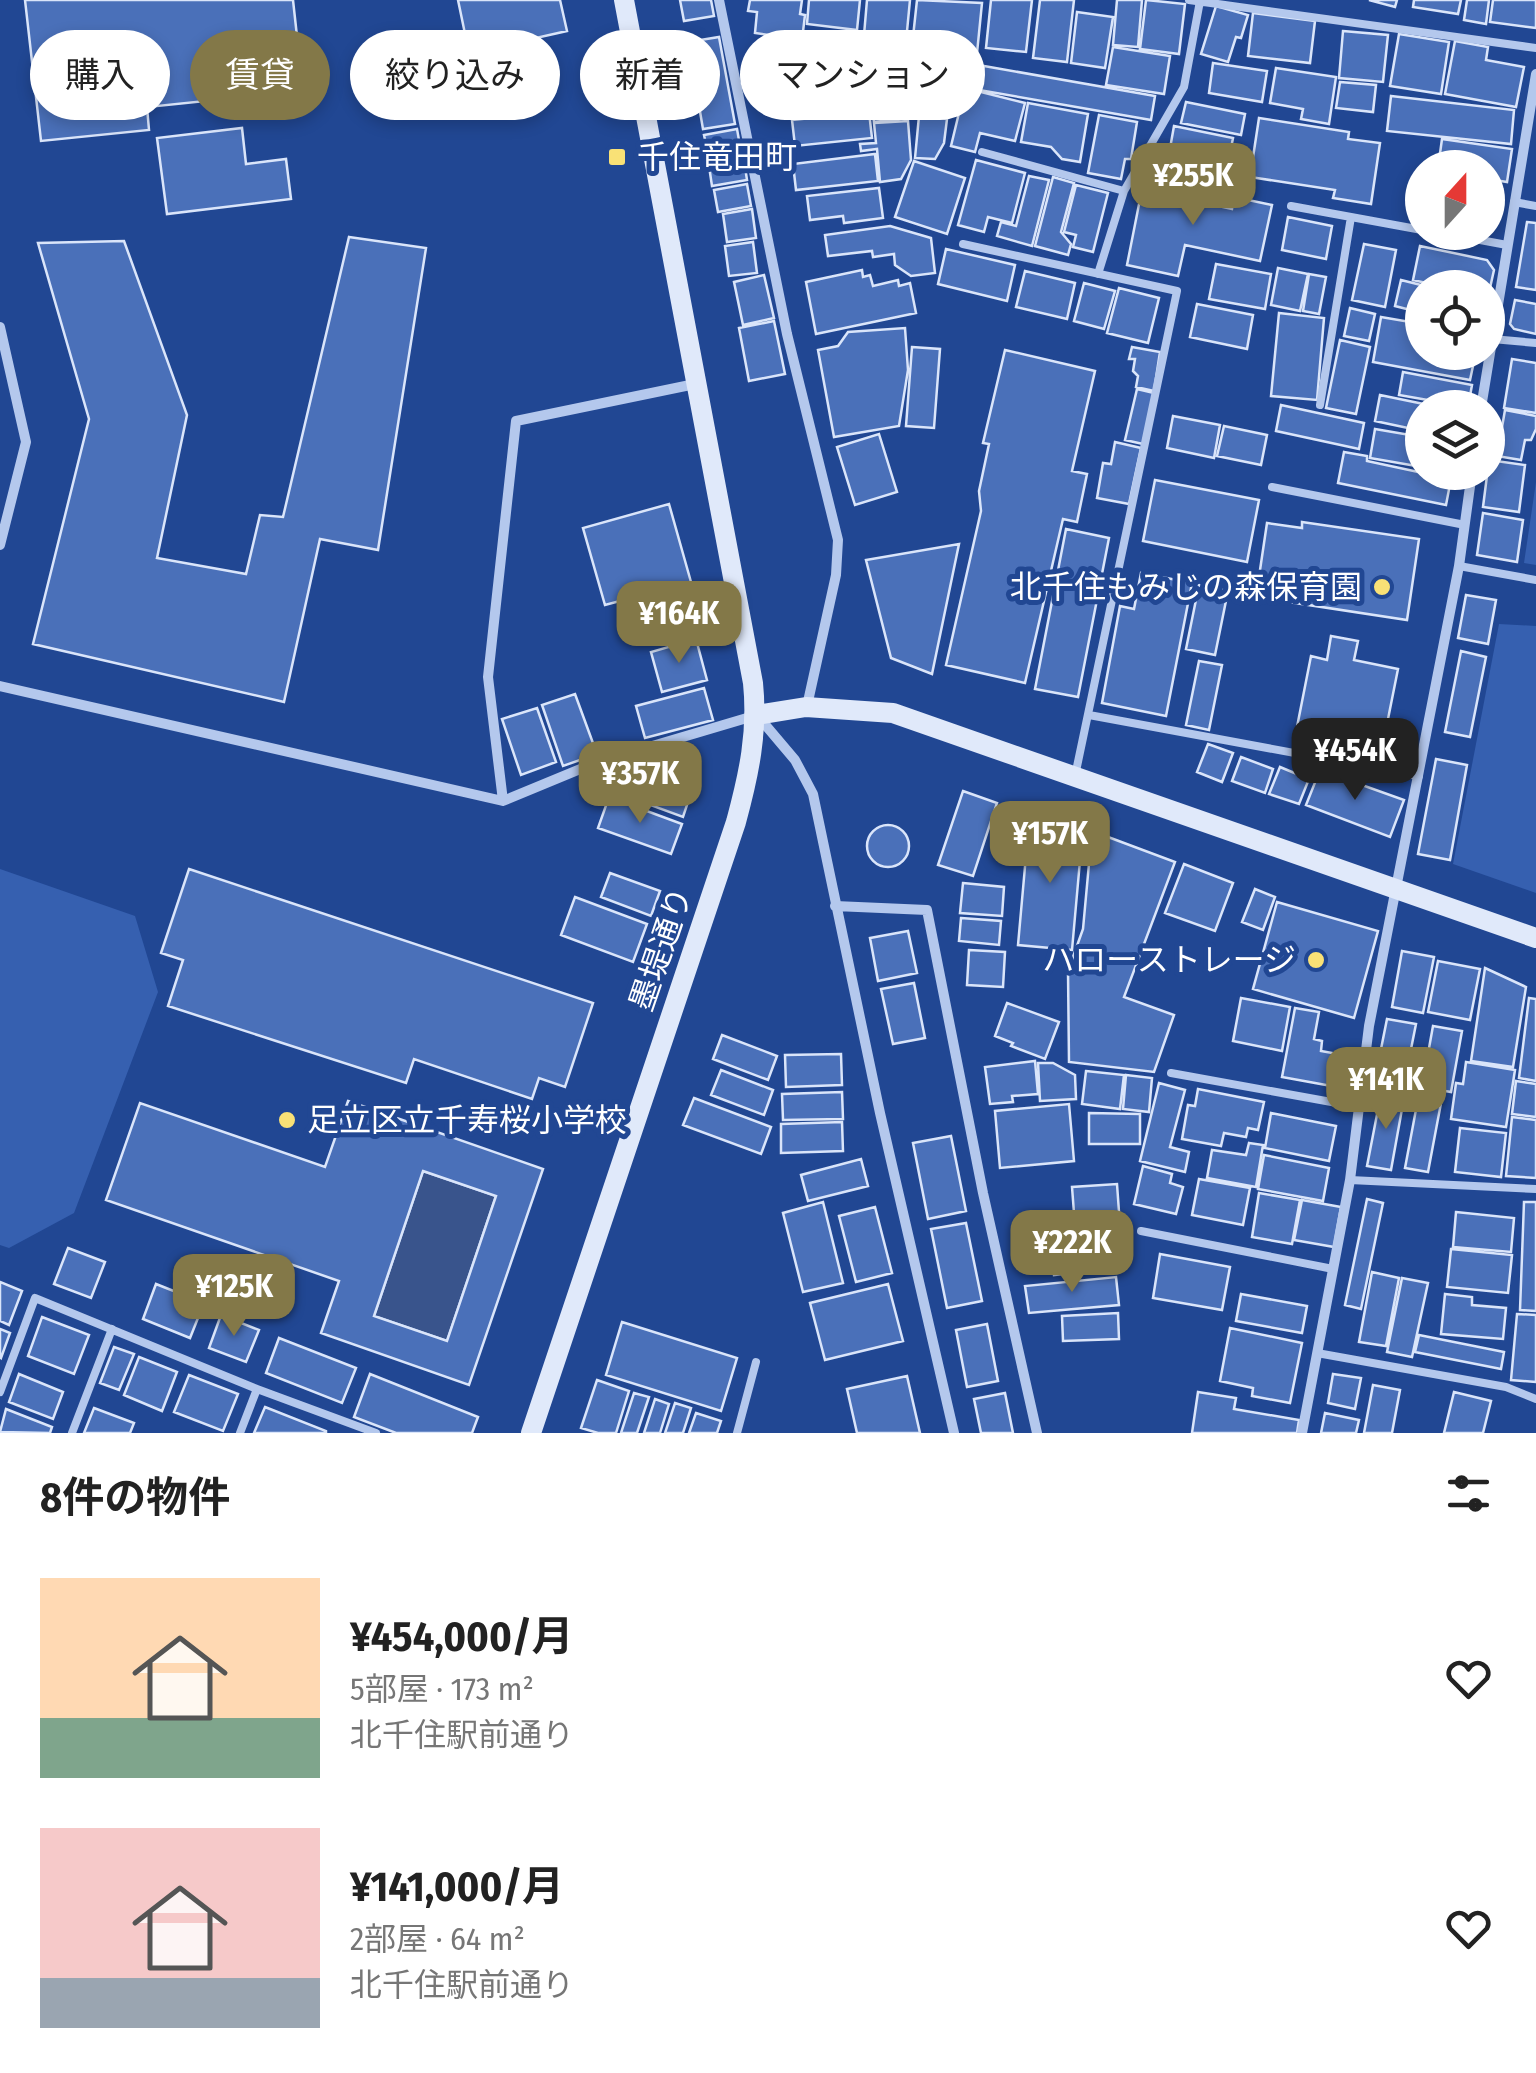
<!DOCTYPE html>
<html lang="ja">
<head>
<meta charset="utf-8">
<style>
  body { margin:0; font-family:"Fira Sans Condensed","Noto Sans JP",sans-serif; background:#f2f2f2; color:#222; height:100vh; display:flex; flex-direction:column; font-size:38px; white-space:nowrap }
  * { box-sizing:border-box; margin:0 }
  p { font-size:32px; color:#767676 }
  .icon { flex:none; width:55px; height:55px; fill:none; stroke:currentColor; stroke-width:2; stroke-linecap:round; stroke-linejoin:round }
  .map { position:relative; height:1433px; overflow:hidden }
  .panel { display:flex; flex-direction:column; background:#fff; flex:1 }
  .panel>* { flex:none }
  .banner { position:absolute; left:30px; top:30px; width:1000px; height:90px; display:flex; gap:20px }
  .needle { width:65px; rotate:21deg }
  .tools { position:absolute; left:1405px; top:150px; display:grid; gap:20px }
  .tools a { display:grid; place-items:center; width:100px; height:100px; border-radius:50%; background:#fff; box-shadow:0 5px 15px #0003; font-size:50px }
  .price { position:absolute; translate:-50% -85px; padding:0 22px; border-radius:20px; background:#837848; color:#fff; font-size:32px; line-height:65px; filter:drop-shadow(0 2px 5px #0008) }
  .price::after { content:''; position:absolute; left:50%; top:60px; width:30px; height:22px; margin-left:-15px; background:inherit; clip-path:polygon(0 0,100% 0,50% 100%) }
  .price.current { background:#222; color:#fff }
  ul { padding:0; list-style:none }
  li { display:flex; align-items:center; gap:30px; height:250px; padding:0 40px }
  li span { display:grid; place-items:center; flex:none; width:280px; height:200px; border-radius:0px; color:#555 }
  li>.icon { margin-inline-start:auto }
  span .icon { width:120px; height:120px; fill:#fffc; stroke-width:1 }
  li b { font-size:42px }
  h2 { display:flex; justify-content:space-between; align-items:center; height:120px; padding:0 40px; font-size:42px }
  .chip { padding:0 35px; border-radius:45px; background:#fff; box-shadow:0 5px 15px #0003; font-size:35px; line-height:90px }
  .chip.current { background:#837848; color:#fff }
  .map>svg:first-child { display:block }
  .green { fill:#3660b0 }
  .water { fill:#39548c; stroke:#a8c1ee; stroke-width:2.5 }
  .building { fill:#4a70b9; stroke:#dae5fa; stroke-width:2.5; fill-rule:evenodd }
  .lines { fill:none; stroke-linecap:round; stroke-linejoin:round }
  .lane { stroke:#b4c8ed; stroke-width:8 }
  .street { stroke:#b4c8ed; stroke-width:10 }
  .secondary { stroke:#e0e9fa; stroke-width:20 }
  .poi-dot { fill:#f9e176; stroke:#214793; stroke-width:4 }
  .labels { text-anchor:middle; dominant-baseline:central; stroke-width:10; stroke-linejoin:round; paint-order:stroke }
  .poi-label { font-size:32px; fill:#fff; stroke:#214793; text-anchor:start }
  .street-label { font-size:32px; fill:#fff; stroke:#214793 }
</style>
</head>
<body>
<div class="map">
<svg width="1536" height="1433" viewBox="0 0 1536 1433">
  <rect width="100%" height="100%" fill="#214793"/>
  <path class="green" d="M1536 482V565L1524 563Z
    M1499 624 1536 626V893L1453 864Z
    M0 869 135 916 158 992 74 1213 9 1248 0 1245Z"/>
  <path class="water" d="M423 1171 496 1196 447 1341 374 1316Z"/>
  <path class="building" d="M25 0H293L303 91 147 107 149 130 41 141Z
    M458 0H560L567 31 469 53Z
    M680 0H711L714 16 684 21Z
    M750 0H802L800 14 805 15 802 40 755 33 757 12 748 11Z
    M809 0H860L857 30 807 24Z
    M867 0H910L905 52 863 47Z
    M917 0 982 3 977 53 944 49 941 78 909 74Z
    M991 0H1032L1026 52 986 48Z
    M1040 0H1074L1067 62 1033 58Z
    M1117 0H1142L1138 47 1113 45Z
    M1146 0 1185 4 1179 54 1140 49Z
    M1369 0H1397L1395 7Z
    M1414 0H1461L1458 14 1413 7Z
    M1467 0H1489L1486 24 1464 20Z
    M1493 0H1536V28L1490 22Z
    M1216 6 1248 15 1241 38 1236 37 1228 62 1201 54Z
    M1077 12 1113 17 1105 68 1071 63Z
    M1253 13 1315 21 1310 63 1248 56Z
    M1343 31 1388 35 1383 82 1339 78Z
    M1399 34 1449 42 1441 94 1390 86Z
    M719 37 735 124 703 129 688 42Z
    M1455 41 1488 47 1486 60 1524 67 1516 107 1445 94Z
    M800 45 843 58 844 69 766 77 763 48Z
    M1113 47 1170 56 1164 94 1106 85Z
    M1213 63 1267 71 1262 102 1209 93Z
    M984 66 1155 96 1151 120 979 90Z
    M1276 68 1336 77 1329 124 1301 119 1303 109 1270 103Z
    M868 70 870 95 788 102 786 78Z
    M886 70 912 81 916 117 874 122 872 106 858 108 857 100 872 99 869 72Z
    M922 80 953 84 949 115 919 110Z
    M1340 82 1376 85 1373 112 1336 108Z
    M965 88 1025 103 1015 141 980 133 975 152 951 146Z
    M1391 96 1514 110 1511 144 1387 131Z
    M1186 102 1245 114 1241 135 1181 123Z
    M1028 103 1088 114 1080 162 1062 159 1051 147 1021 142Z
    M869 112 872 138 795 146 792 120Z
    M1099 115 1137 122 1131 159H1125L1121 179 1088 173Z
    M919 116 947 119 944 143 935 159 915 158Z
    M1259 118 1349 132 1348 139 1380 143 1371 204 1333 198 1335 190 1250 177Z
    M908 121 911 160 901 179 880 182 877 149 861 151 860 144 876 143 874 123Z
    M1174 126 1233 138 1226 174 1199 169 1201 159 1169 154Z
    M242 128 246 164 286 159 291 199 167 214 157 138Z
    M737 129 742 157 710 162 704 135Z
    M1442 139 1512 149 1507 182 1488 179V168H1438Z
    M875 154 878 181 796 190 793 164Z
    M744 160 747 180 712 186 709 166Z
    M976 160 1025 173 1012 223 988 217 984 232 958 225Z
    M914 161 965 178 947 234 895 217Z
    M1029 176 1049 180 1032 246 997 236 1001 222 1016 226Z
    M1053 177 1074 183 1061 232 1071 244 1068 255 1035 246Z
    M1144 179 1194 190 1191 200 1232 209 1234 197 1272 205 1260 261 1185 245 1178 276 1127 265Z
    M747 184 751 206 718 212 714 190Z
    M1076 185 1108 193 1093 252 1073 247 1076 235 1064 232Z
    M1488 186 1502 189 1495 224 1488 223Z
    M879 188 883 218 844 223 843 216 810 220 807 196Z
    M752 209 756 238 727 242 723 214Z
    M1288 217 1332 226 1326 259 1282 250Z
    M1527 222 1536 223V290L1516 287Z
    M890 226 931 238 935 273 911 276 895 265 894 254 873 257 872 251 828 256 825 235Z
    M349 237 426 248 378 550 320 539 284 702 33 644 89 419 38 243 124 241 187 415 157 558 246 574 260 515 283 517Z
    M753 242 757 273 729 276 725 246Z
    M1364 244 1396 250 1385 307 1352 300Z
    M1420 246 1487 260 1494 270 1488 297V288H1448L1413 280Z
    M946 249 1015 265 1007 301 938 284Z
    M1216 264 1271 274 1265 309 1209 299Z
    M1278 268 1308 274 1300 311 1271 305Z
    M862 270 863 277 870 275 873 286 898 280 899 286 910 283 916 313 816 334 806 282Z
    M1025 271 1075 283 1067 319 1016 307Z
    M1309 274 1326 277 1319 314 1303 311Z
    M764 275 774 318 743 325 734 282Z
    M1401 280 1433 288H1422V313L1395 306Z
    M1084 283 1115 291 1104 329 1074 321Z
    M1119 288 1159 298 1148 343 1107 333Z
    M1515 300 1536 304V334L1514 329 1510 324Z
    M1197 304 1253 315 1247 349 1190 337Z
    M1350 308 1375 314 1369 341 1344 336Z
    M1279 313 1324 318 1317 400 1271 396Z
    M1381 317 1422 324V352H1476L1470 380 1373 362Z
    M774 321 785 374 749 381 739 328Z
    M905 328 908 370 899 426 834 437 818 350 838 346 848 332Z
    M1340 340 1370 347 1356 414 1326 408Z
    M912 347 940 349 934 428 906 426Z
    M1132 347 1160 352 1154 391 1136 387 1138 376 1133 371 1135 359H1129Z
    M1005 350 1095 371 1072 471 1087 474 1077 522 1063 519 1025 683 946 665 981 511 979 491 989 444 983 443Z
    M1512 359 1536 363V413L1504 408Z
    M1403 372 1472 385 1468 407 1399 395Z
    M1137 389 1154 393 1143 444 1125 440Z
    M1380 395 1443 408H1422V431L1375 421Z
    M1281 405 1364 423 1359 449 1276 431Z
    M1505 410 1536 416V429L1531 440H1525L1521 460 1497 456Z
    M1173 416 1220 425 1214 458 1167 448Z
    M1224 426 1267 435 1261 465 1217 456Z
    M1375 429 1422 437V467L1370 458Z
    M879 434 897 492 855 505 837 447Z
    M1115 442 1141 448 1129 504 1097 498 1103 463 1111 464Z
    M1344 452 1367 456V461L1451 479 1446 505 1338 483Z
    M1489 460 1525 465 1519 512 1483 507Z
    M1155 480 1259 500 1247 562 1143 541Z
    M669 504 691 582 605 605 583 528Z
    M1483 513 1523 520 1517 562 1477 555Z
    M1302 522 1419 539 1407 620 1256 597 1267 523 1302 528Z
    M1066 529 1109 538 1078 697 1035 689Z
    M959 544 932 674 891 658 866 560Z
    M1141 573 1192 583 1166 716 1102 703 1120 606 1134 609Z
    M1199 585 1228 591 1215 655 1186 649Z
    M1466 595 1496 600 1488 644 1458 638Z
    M689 600 698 632 658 643 649 611Z
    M1331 636 1358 641 1354 660 1398 669 1383 744 1297 727 1311 656 1327 660Z
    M696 639 707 680 662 692 651 652Z
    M1461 651 1486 657 1470 737 1445 732Z
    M1199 661 1222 665 1209 730 1186 725Z
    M704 688 713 720 645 738 636 706Z
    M575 694 597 754 563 766 542 705Z
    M537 708 556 762 521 775 502 719Z
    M1208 744 1233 753 1222 782 1197 772Z
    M1241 757 1273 769 1265 793 1232 781Z
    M1436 759 1467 765 1450 860 1418 854Z
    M1280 767 1309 779 1299 804 1269 794Z
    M1320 770 1404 800 1390 837 1306 805Z
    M635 772 691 793 683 817 626 796Z
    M963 791 997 803 973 876 938 865Z
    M609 797 682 824 671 854 598 828Z
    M1029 822 1083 827 1072 950 1018 945Z
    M867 846a21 21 0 1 1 42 0a21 21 0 1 1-42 0Z
    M1092 831 1175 862 1124 997 1174 1015 1154 1072 1069 1062 1068 971 1083 929Z
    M1184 864 1233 883 1215 931 1165 913Z
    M189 869 593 1003 565 1087 539 1078 532 1099 414 1059 406 1083 168 1006 183 960 161 953Z
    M610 873 660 891 651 916 601 897Z
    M963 883 1004 887 1002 916 960 913Z
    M1255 889 1275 897 1263 930 1242 922Z
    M575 897 647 924 633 962 561 935Z
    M1277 902 1378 931 1354 1018 1253 989Z
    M961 918 1001 921 999 945 959 941Z
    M908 931 917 973 878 981 870 938Z
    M969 950 1005 952 1003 987 967 985Z
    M1402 951 1434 957 1423 1013 1392 1007Z
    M1438 961 1480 969 1470 1020 1428 1012Z
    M1485 968 1526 987 1513 1067 1471 1061Z
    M914 983 925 1038 893 1044 881 989Z
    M1241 998 1290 1007 1282 1051 1233 1041Z
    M1529 998 1536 999V1081L1519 1078Z
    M1007 1003 1059 1022 1045 1059 1011 1046 1013 1043 995 1036Z
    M1295 1008 1319 1012 1314 1039 1322 1041 1321 1051 1354 1057 1348 1089 1282 1077Z
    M1387 1019 1416 1024 1409 1059 1380 1054Z
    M1433 1026 1462 1031 1451 1092 1422 1087Z
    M722 1035 777 1056 768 1080 713 1059Z
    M841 1054 842 1085 786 1087 785 1055Z
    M1035 1061 1038 1094 1012 1096 1013 1102 990 1104 985 1067Z
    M1466 1062 1515 1070 1506 1127 1451 1119 1456 1083 1463 1084Z
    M1038 1063H1053L1075 1075 1076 1099 1040 1101Z
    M721 1070 773 1090 764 1115 711 1095Z
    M1086 1071 1124 1075 1120 1109 1082 1104Z
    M1126 1075 1152 1078 1149 1112 1123 1109Z
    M1516 1081 1536 1084V1117L1512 1114Z
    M1159 1083 1185 1090 1170 1147 1189 1152 1185 1172 1140 1161Z
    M1198 1089 1264 1102 1258 1130 1248 1128 1246 1137 1224 1133 1221 1146 1182 1139 1188 1105 1195 1106Z
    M842 1092 843 1119 783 1120 782 1094Z
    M1381 1094 1404 1098 1391 1170 1367 1166Z
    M694 1098 771 1127 761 1154 683 1125Z
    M1418 1099 1441 1103 1428 1172 1405 1168Z
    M348 1101 543 1169 469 1385 321 1333 339 1281 106 1200 140 1103 325 1167ZM423 1171 496 1196 447 1341 374 1316Z
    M1069 1104 1074 1161 1000 1168 995 1111Z
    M1089 1113 1140 1114V1144H1089Z
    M1271 1113 1336 1126 1329 1161 1265 1148Z
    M1512 1117 1536 1120V1178L1506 1176Z
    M842 1122 843 1151 781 1153V1124Z
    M1460 1128 1506 1133 1501 1177 1455 1172Z
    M951 1136 966 1211 928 1219 913 1143Z
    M1249 1143 1263 1145 1256 1187 1207 1178 1212 1150 1246 1155Z
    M1264 1155 1329 1168 1323 1201 1258 1189Z
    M861 1159 868 1186 808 1201 801 1175Z
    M1143 1166 1172 1174 1170 1183 1183 1187 1176 1214 1134 1204Z
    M1199 1179 1250 1188 1243 1225 1192 1215Z
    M1117 1184 1120 1226 1106 1228 1104 1223 1075 1226 1072 1187Z
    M1259 1193 1300 1200 1292 1244 1252 1237Z
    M1367 1199 1383 1203 1361 1309 1345 1305Z
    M1302 1200 1341 1207 1334 1247 1294 1240Z
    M823 1202 843 1283 803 1292 783 1213Z
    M1524 1202H1536V1311L1520 1310Z
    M875 1207 892 1273 856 1282 839 1216Z
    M1456 1212 1514 1218 1511 1252 1453 1247Z
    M966 1223 982 1301 947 1308 931 1229Z
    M1118 1237 1121 1267 1054 1275 1053 1268 1031 1270 1028 1247Z
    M68 1248 105 1262 91 1298 54 1284Z
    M1451 1249 1512 1255 1508 1293 1447 1287Z
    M1160 1254 1230 1267 1222 1310 1153 1298Z
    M1372 1272 1399 1278 1386 1346 1359 1342Z
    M1116 1277 1119 1305 1029 1313 1025 1286Z
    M1402 1278 1428 1283 1412 1357 1387 1352Z
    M0 1282 22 1291 9 1325 0 1321Z
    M156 1284 204 1303 190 1338 143 1319Z
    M888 1284 903 1341 825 1360 810 1303Z
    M1241 1294 1307 1306 1302 1333 1236 1321Z
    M1445 1294 1472 1297V1305L1506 1308 1503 1339 1441 1334Z
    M1118 1313 1119 1339 1063 1341 1062 1316Z
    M1517 1314 1536 1315V1382L1511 1380Z
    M221 1315 259 1330 246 1362 209 1348Z
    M42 1317 89 1335 74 1374 28 1356Z
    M622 1322 737 1358 721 1411 606 1375Z
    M987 1324 998 1381 967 1387 956 1330Z
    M1230 1328 1302 1343 1290 1403 1252 1396 1253 1388 1220 1381Z
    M0 1329 10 1333 1 1358 0 1357Z
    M1419 1335 1504 1352 1501 1369 1415 1352Z
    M279 1338 356 1368 342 1403 266 1373Z
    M114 1347 134 1354 119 1390 100 1383Z
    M139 1357 177 1372 162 1411 124 1395Z
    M19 1374 63 1392 53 1419 9 1402Z
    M370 1374 478 1417 472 1433H396L354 1417Z
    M1333 1374 1361 1378 1355 1409 1328 1403Z
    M189 1375 238 1394 223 1431 174 1412Z
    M907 1376 920 1433H857L847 1389Z
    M597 1380 629 1391 616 1433H598L581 1428Z
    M1373 1385 1400 1390 1392 1433H1364Z
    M1198 1392 1236 1398 1234 1409 1299 1420 1297 1433H1192Z
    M1454 1392 1491 1401 1483 1433H1444Z
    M634 1393 649 1397 637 1433H621Z
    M1005 1393 1013 1433H981L974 1399Z
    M655 1399 669 1404 660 1433H644Z
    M675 1403 691 1408 683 1433H665Z
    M265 1407 326 1431V1433H254Z
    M94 1408 134 1423 130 1433H84Z
    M6 1409 52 1427 50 1433 0 1432Z
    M696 1413 721 1421 717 1433H689Z
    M1325 1413 1359 1420 1356 1433H1321Z"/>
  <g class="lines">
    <path class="lane" d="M1189 0 1536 48
      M982 152 1124 191
      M1514 202 1536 206
      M1291 206 1422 230
      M1437 232 1507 245
      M963 244 1177 291 1075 776
      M1098 274 1124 191 1184 87 1200 1
      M1492 339 1536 343
      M1320 405 1351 217
      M1272 487 1465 525
      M1459 566 1536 580
      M1089 715 1419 776
      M1171 1073 1359 1107
      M1350 1180 1536 1189
      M1141 1231 1333 1269
      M1317 1353 1506 1387 1536 1399
      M257 1389 376 1433
      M0 1392 35 1298 257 1389 240 1433
      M72 1433 112 1329
      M737 1433 756 1362"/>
    <path class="street" d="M719 0 787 334 838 540 836 575 807 706
      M0 327 26 442 0 545
      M1481 408 1536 74
      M0 686 503 801 595 763 757 715 795 760 813 794 880 1113 954 1433
      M503 801 488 677 516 421 695 384
      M835 906 927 910 983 1193 1037 1433
      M1302 1433 1350 1180 1369 1026 1459 566 1472 472"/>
    <path class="secondary" d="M757 715 806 707 893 713 1536 938
      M531 1433 736 822C749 774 758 732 753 683L624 0"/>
  </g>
  <g class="poi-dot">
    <rect x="607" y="147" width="20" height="20" rx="5"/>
    <circle cx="1382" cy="587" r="10"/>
    <circle cx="1316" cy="960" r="10"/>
    <circle cx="287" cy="1120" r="10"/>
  </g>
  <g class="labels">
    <g class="poi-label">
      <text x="637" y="157">千住竜田町</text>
      <text x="1362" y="587" text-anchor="end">北千住もみじの森保育園</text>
      <text x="1296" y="960" text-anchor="end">ハローストレージ</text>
      <text x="307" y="1120">足立区立千寿桜小学校</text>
    </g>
    <g class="street-label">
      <text transform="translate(661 949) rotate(-71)">墨堤通り</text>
    </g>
  </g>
</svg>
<div class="tools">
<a><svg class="needle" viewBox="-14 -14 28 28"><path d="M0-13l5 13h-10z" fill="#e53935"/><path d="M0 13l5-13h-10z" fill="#767676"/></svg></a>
<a><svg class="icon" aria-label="locate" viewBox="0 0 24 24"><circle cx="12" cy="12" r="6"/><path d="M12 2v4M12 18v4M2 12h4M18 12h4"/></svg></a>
<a><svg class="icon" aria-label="layers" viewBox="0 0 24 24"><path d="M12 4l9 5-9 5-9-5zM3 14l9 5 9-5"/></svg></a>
</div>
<b class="price" style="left:1193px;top:228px">¥255K</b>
<b class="price" style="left:679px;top:666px">¥164K</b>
<b class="price current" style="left:1355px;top:803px">¥454K</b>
<b class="price" style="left:640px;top:826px">¥357K</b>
<b class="price" style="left:1050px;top:886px">¥157K</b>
<b class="price" style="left:1386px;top:1132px">¥141K</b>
<b class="price" style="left:1072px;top:1295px">¥222K</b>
<b class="price" style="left:234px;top:1339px">¥125K</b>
<div class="banner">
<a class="chip">購入</a>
<a class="chip current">賃貸</a>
<a class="chip">絞り込み</a>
<a class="chip">新着</a>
<a class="chip">マンション</a>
</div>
</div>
<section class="panel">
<h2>8件の物件<svg class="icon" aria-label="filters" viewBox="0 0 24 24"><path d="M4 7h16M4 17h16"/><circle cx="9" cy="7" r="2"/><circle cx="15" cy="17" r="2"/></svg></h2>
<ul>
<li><span style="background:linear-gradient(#ffd9b3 70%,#7fa58c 0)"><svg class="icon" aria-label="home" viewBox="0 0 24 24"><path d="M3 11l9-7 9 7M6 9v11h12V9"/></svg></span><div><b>¥454,000/月</b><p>5部屋 · 173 m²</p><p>北千住駅前通り</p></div><svg class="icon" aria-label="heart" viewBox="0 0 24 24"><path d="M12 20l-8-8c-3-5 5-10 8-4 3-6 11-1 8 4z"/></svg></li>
<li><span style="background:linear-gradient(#f6c9c9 75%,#9aa5b1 0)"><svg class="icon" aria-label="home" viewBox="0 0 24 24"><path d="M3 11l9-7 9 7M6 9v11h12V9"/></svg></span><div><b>¥141,000/月</b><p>2部屋 · 64 m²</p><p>北千住駅前通り</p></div><svg class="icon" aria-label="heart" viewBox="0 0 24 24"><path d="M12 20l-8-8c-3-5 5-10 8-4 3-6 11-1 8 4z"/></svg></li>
</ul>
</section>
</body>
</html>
